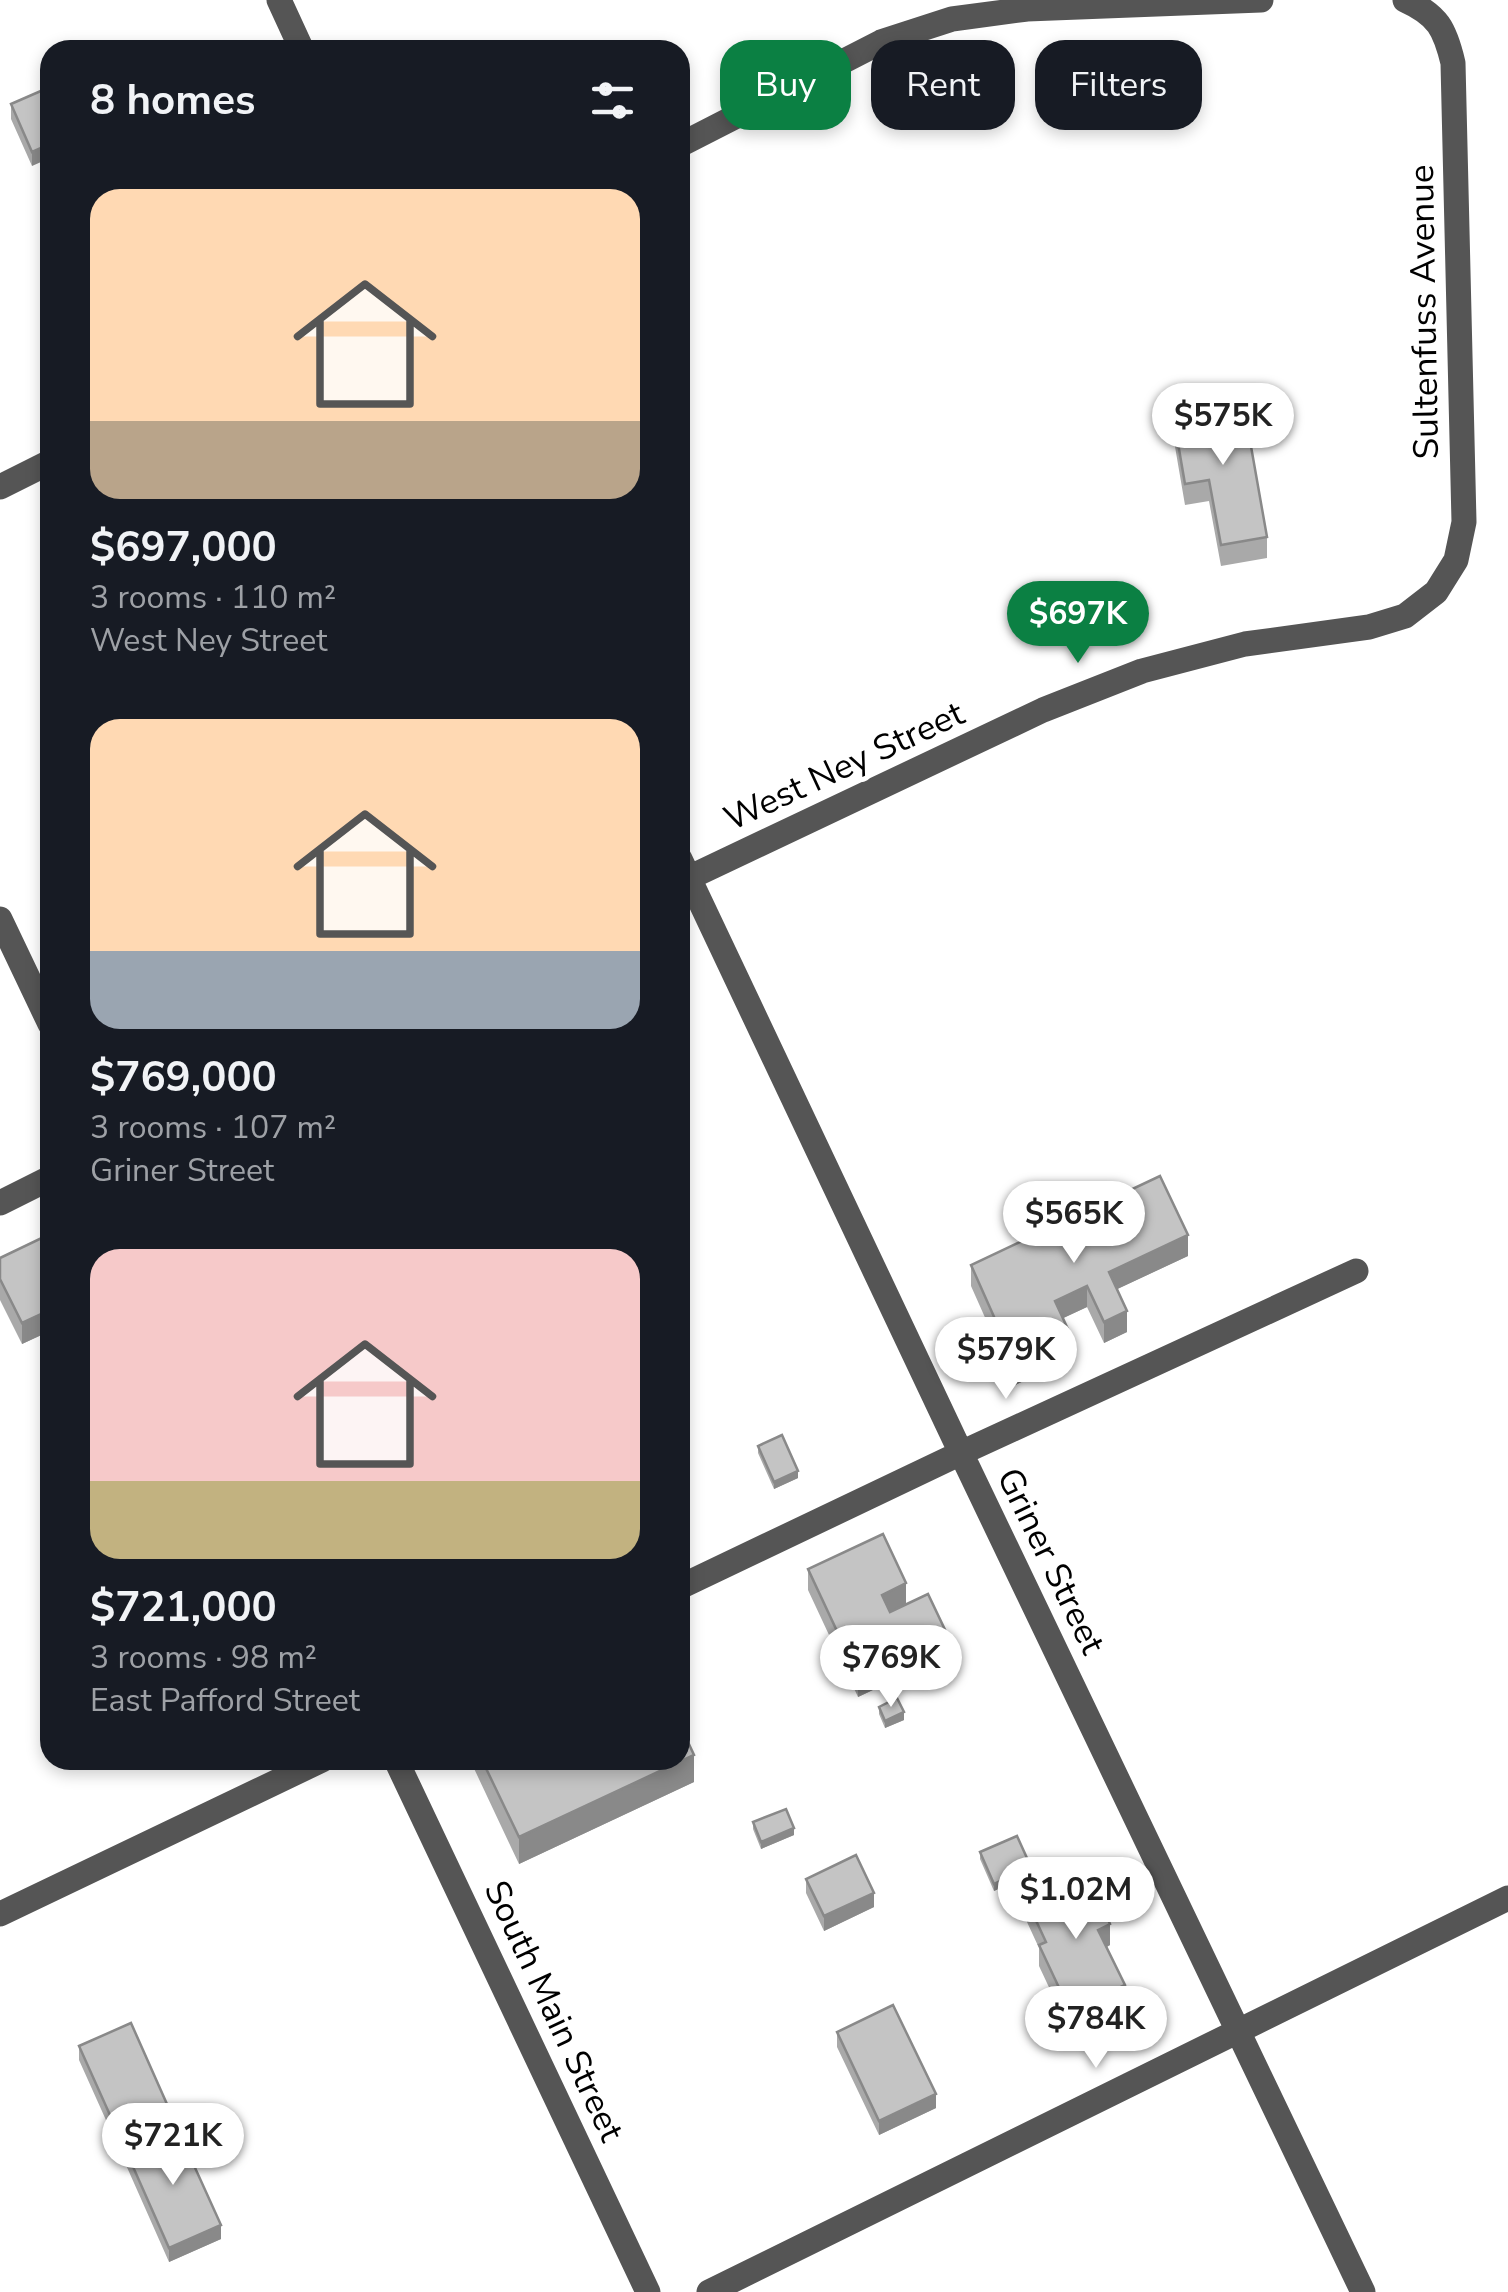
<!DOCTYPE html>
<html lang="en">
<head>
<meta charset="utf-8">
<style>
  body { margin:0; font-family:"Nunito Sans",sans-serif; background:#242831; color:#f1f3f6; height:100vh; display:flex; flex-direction:column; font-size:38px; white-space:nowrap }
  * { box-sizing:border-box; margin:0 }
  p { font-size:32px; color:#9ea1a6 }
  .icon { flex:none; width:55px; height:55px; fill:none; stroke:currentColor; stroke-width:2; stroke-linecap:round; stroke-linejoin:round }
  .map { position:relative; flex:1; overflow:hidden }
  .details { position:absolute; left:40px; top:40px; width:650px; height:1730px; display:flex; flex-direction:column; background:#171b24; border-radius:30px; box-shadow:0 5px 15px #0003 }
  .details>* { flex:none }
  .banner { position:absolute; left:720px; top:40px; width:638px; height:90px; display:flex; gap:20px }
  .price { position:absolute; translate:-50% -85px; padding:0 22px; border-radius:35px; background:#fff; color:#222; font-size:32px; line-height:65px; filter:drop-shadow(0 2px 5px #0008) }
  .price::after { content:''; position:absolute; left:50%; top:60px; width:30px; height:22px; margin-left:-15px; background:inherit; clip-path:polygon(0 0,100% 0,50% 100%) }
  .price.selected { background:#0b8043; color:#fff }
  ul { padding:0; list-style:none }
  li { display:grid; align-content:center; gap:20px; height:530px; padding:0 50px }
  li span { display:grid; place-items:center; height:310px; border-radius:30px; color:#555 }
  li>.icon { margin-inline-start:auto }
  span .icon { width:180px; height:180px; fill:#fffc; stroke-width:1 }
  li b { font-size:42px }
  h2 { display:flex; justify-content:space-between; align-items:center; height:120px; padding:0 50px; font-size:42px }
  .tag { padding:0 35px; border-radius:30px; background:#171b24; box-shadow:0 5px 15px #0003; font-size:35px; line-height:90px }
  .tag.selected { background:#0b8043; color:#fff }
  .map>svg:first-child { display:block }
  .lines { fill:none; stroke-linecap:round; stroke-linejoin:round }
  .minor { stroke:#555; stroke-width:25 }
  .wall { fill:#a9a9a9 }
  .shaded-wall { fill:#898989 }
  .building { fill:#c4c4c4; stroke:#898989; stroke-width:2.5 }
  .labels { text-anchor:middle; dominant-baseline:central; stroke-width:10; stroke-linejoin:round; paint-order:stroke }
  .street-label { font-size:35px; fill:#000; stroke:#fff }
</style>
</head>
<body>
<div class="map">
<svg width="1508" height="2292" viewBox="0 0 1508 2292">
  <rect width="100%" height="100%" fill="#fff"/>
  <g class="lines">
    <path class="minor" d="M279 0 302 50
      M680 145 881 42 952 19 1027 9 1261 0
      M0 487 50 462
      M680 859 961 1453 1363 2292
      M680 882 1043 710 1142 671 1245 644 1369 627 1405 616 1436 592 1456 560 1464 522 1453 63C1445 29 1438 15 1405 0
      M0 919 50 1024
      M0 1203 50 1178
      M680 1587 961 1453 1356 1271
      M396 1760 648 2292
      M0 1914 322 1760
      M709 2292 1508 1898"/>
  </g>
  <path class="wall" d="M50 87 32 166 11 119V104Z
    M1173 414 1267 537V558L1221 566 1209 501 1185 505 1173 435Z
    M50 1234V1331L22 1344 0 1300V1258Z
    M1188 1256 1117 1289 1127 1332 1104 1343 1087 1307 1063 1318 1072 1359 1015 1385 971 1286V1265Z
    M758 1446 798 1478 774 1489 758 1453Z
    M808 1569 906 1604 947 1655 858 1697 808 1590Z
    M879 1707 904 1720 885 1728 879 1714Z
    M470 1760H680L694 1782 519 1864Z
    M753 1822 794 1835 761 1849 753 1829Z
    M980 1852 1031 1874 994 1891 980 1859Z
    M806 1879 874 1907 824 1931 806 1893Z
    M1027 1901 1110 1945 1107 1947 1125 2006 1070 2032 1039 1966V1948L1027 1922Z
    M837 2032 936 2108 879 2135 837 2047Z
    M79 2046 174 2129 221 2239 169 2262 126 2165V2156L123 2158 79 2060Z"/>
  <path class="shaded-wall" d="M50 144V158L32 166V152Z
    M1188 1235V1256L1109 1293V1272Z
    M1087 1286V1307L1055 1322V1301Z
    M50 1310V1331L22 1344V1323Z
    M1127 1311V1332L1104 1343V1322Z
    M1072 1338V1359L1015 1385V1364Z
    M798 1471V1478L774 1489V1482Z
    M906 1583V1604L882 1616V1595Z
    M947 1634V1655L858 1697V1676Z
    M904 1712V1720L885 1728V1721Z
    M694 1755V1782L519 1864V1837Z
    M794 1828V1835L761 1849V1842Z
    M1031 1867V1874L994 1891V1884Z
    M874 1893V1907L824 1931V1916Z
    M1110 1924V1945L1098 1951V1930Z
    M1125 1985V2006L1070 2032V2011Z
    M936 2094V2108L879 2135V2121Z
    M174 2120V2135L126 2151V2156L123 2158V2144Z
    M221 2225V2239L169 2262V2248Z"/>
  <path class="building" d="M50 87V144L32 152 11 104Z
    M1243 401 1267 537 1221 545 1209 480 1185 484 1173 414Z
    M1160 1176 1188 1235 1109 1272 1127 1311 1104 1322 1087 1286 1055 1301 1072 1338 1015 1364 971 1265Z
    M50 1234V1310L22 1323 0 1279V1258Z
    M782 1435 798 1471 774 1482 758 1446Z
    M883 1534 906 1583 882 1595 890 1612 928 1594 947 1634 858 1676 808 1569Z
    M897 1698 904 1712 885 1721 879 1707Z
    M680 1725 694 1755 519 1837 482 1760H680Z
    M786 1809 794 1828 761 1842 753 1822Z
    M1017 1836 1031 1867 994 1884 980 1852Z
    M856 1855 874 1893 824 1916 806 1879Z
    M1086 1873 1110 1924 1098 1930 1125 1985 1070 2011 1039 1945 1046 1942 1027 1901Z
    M893 2005 936 2094 879 2121 837 2032Z
    M131 2023 174 2120 123 2144 79 2046Z
    M177 2128 221 2225 169 2248 126 2151Z"/>
  <g class="labels">
    <g class="street-label">
      <text transform="translate(1424 312) rotate(-91)">Sultenfuss Avenue</text>
      <text transform="translate(844 766) rotate(-25)">West Ney Street</text>
      <text transform="translate(1051 1561) rotate(64)">Griner Street</text>
      <text transform="translate(554 2011) rotate(65)">South Main Street</text>
    </g>
  </g>
</svg>
<b class="price" style="left:1223px;top:468px">$575K</b>
<b class="price selected" style="left:1078px;top:666px">$697K</b>
<b class="price" style="left:1074px;top:1266px">$565K</b>
<b class="price" style="left:1006px;top:1402px">$579K</b>
<b class="price" style="left:891px;top:1710px">$769K</b>
<b class="price" style="left:1076px;top:1942px">$1.02M</b>
<b class="price" style="left:1096px;top:2071px">$784K</b>
<b class="price" style="left:173px;top:2188px">$721K</b>
<div class="banner">
<a class="tag selected">Buy</a>
<a class="tag">Rent</a>
<a class="tag">Filters</a>
</div>
<section class="details">
<h2>8 homes<svg class="icon" aria-label="filters" viewBox="0 0 24 24"><path d="M4 7h16M4 17h16"/><circle cx="9" cy="7" r="2"/><circle cx="15" cy="17" r="2"/></svg></h2>
<ul>
<li><span style="background:linear-gradient(#ffd9b3 75%,#b9a48a 0)"><svg class="icon" aria-label="home" viewBox="0 0 24 24"><path d="M3 11l9-7 9 7M6 9v11h12V9"/></svg></span><div><b>$697,000</b><p>3 rooms · 110 m²</p><p>West Ney Street</p></div></li>
<li><span style="background:linear-gradient(#ffd9b3 75%,#9aa5b1 0)"><svg class="icon" aria-label="home" viewBox="0 0 24 24"><path d="M3 11l9-7 9 7M6 9v11h12V9"/></svg></span><div><b>$769,000</b><p>3 rooms · 107 m²</p><p>Griner Street</p></div></li>
<li><span style="background:linear-gradient(#f6c9c9 75%,#c2b280 0)"><svg class="icon" aria-label="home" viewBox="0 0 24 24"><path d="M3 11l9-7 9 7M6 9v11h12V9"/></svg></span><div><b>$721,000</b><p>3 rooms · 98 m²</p><p>East Pafford Street</p></div></li>
</ul>
</section>
</div>
</body>
</html>
